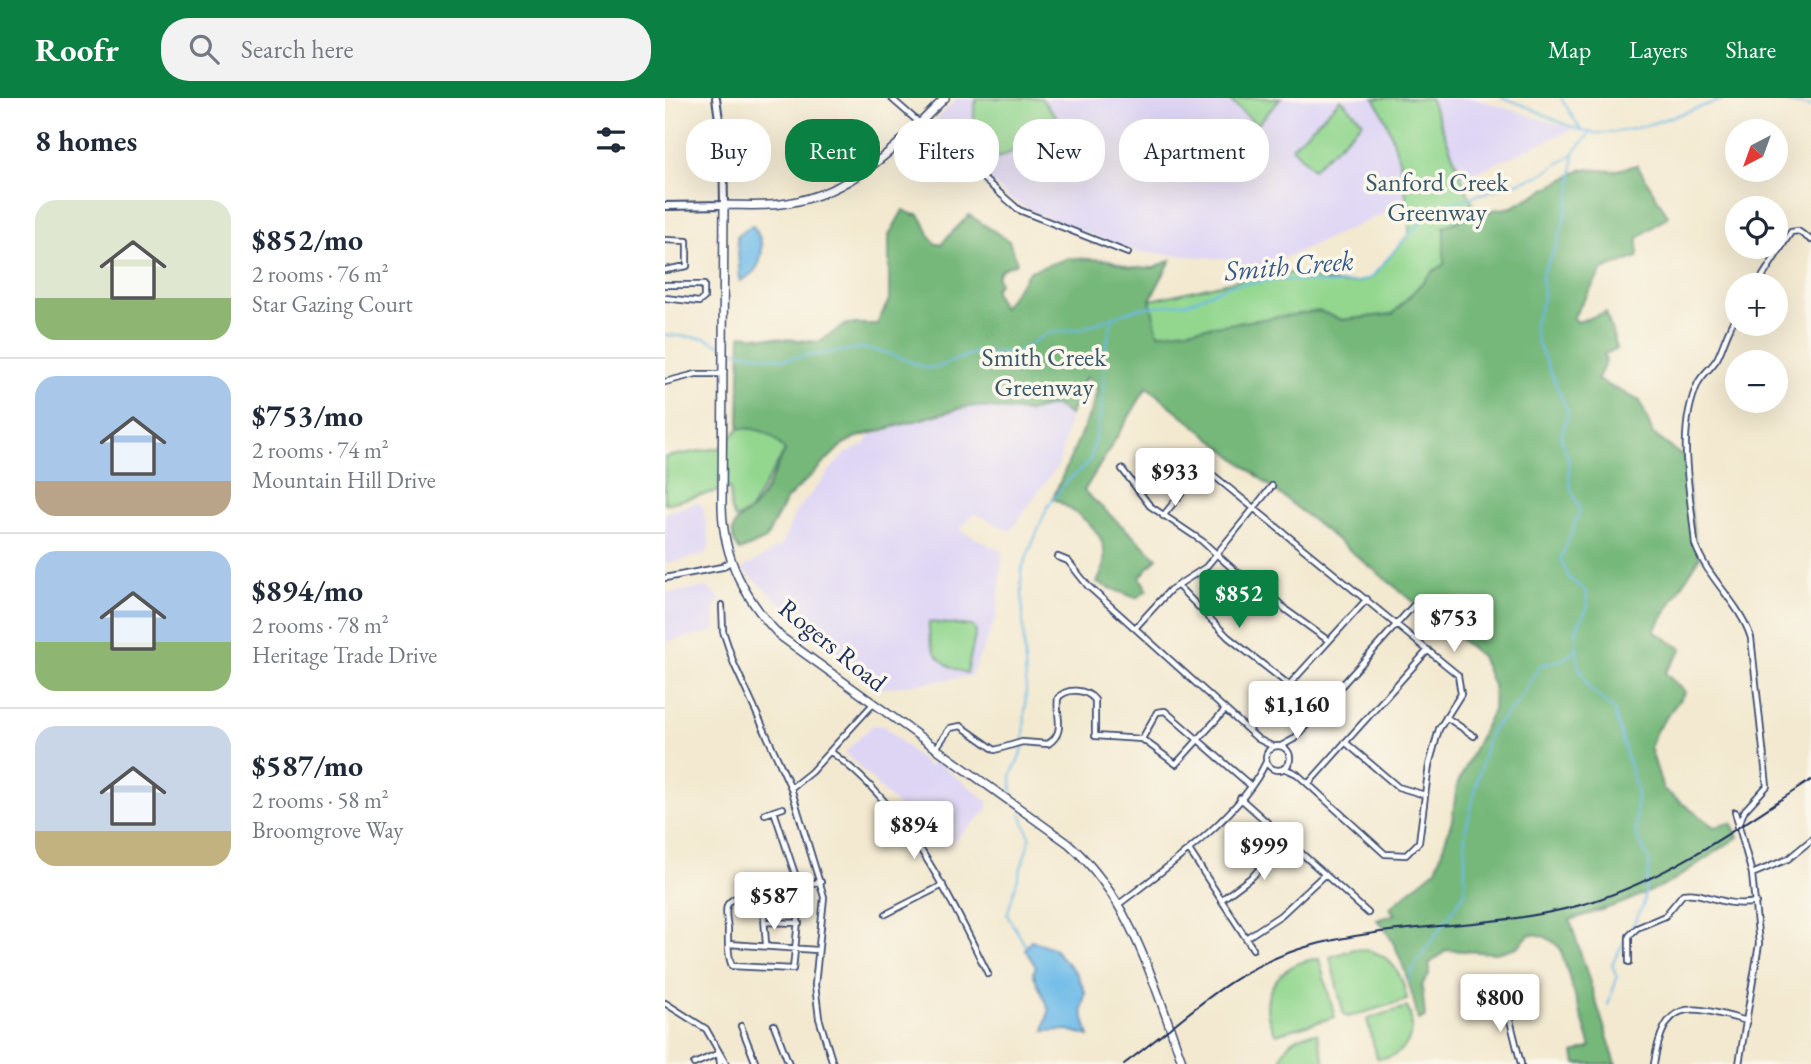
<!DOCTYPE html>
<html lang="en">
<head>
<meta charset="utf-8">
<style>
  body { margin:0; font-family:"EB Garamond",serif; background:#f2f2f3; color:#1f2937; height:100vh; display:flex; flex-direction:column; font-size:26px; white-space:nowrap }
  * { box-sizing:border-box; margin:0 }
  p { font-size:23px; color:#747a83 }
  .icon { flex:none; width:38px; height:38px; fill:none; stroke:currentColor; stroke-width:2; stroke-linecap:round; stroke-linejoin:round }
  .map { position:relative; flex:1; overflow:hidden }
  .details { display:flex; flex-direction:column; background:#fff; width:665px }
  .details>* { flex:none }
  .guide { position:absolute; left:21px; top:21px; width:665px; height:63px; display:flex; gap:14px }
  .needle { width:46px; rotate:221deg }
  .buttons { position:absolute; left:1060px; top:21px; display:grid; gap:14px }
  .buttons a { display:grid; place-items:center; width:63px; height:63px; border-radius:50%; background:#fff; box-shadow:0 7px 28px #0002; font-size:35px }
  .price { position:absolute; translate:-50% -60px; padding:0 16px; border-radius:7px; background:#fff; color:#222; font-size:23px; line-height:46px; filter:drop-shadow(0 2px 4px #0008) }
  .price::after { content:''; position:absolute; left:50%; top:42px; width:21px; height:16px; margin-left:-10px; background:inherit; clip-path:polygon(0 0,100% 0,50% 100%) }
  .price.active { background:#0b8043; color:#fff }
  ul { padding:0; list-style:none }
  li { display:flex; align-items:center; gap:21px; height:175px; padding:0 35px }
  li+li { border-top:2px solid #e0e1e3 }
  li span { display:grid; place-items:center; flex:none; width:196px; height:140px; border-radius:21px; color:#555 }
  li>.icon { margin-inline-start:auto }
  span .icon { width:84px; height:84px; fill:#fffc; stroke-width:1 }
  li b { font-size:30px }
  h2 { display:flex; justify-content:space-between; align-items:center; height:84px; padding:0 35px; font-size:30px }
  .chip { padding:0 24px; border-radius:28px; background:#fff; box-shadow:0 7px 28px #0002; font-size:24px; line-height:63px }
  .chip.active { background:#0b8043; color:#fff }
  header { display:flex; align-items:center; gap:42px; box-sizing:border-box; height:98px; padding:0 35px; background:#0b8043; color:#fff }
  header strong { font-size:33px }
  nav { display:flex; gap:38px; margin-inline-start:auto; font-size:24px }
  .search { width:490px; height:63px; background:#f2f2f3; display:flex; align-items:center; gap:18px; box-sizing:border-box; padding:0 24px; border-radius:28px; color:#747a83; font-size:26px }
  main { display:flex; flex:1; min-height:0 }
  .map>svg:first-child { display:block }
  .built { fill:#ded5f5 }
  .green { fill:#93d78f; stroke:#578376; stroke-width:2 }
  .forest { fill:#76b87a; stroke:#48746c; stroke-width:2 }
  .water { fill:#6ebbe8; stroke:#4475a3; stroke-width:2 }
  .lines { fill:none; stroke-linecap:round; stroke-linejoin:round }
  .stream { stroke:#6ebbe8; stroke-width:2 }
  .minor-casing { stroke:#3b4b6f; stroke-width:8 }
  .secondary-casing { stroke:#3b4b6f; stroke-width:10 }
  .primary-casing { stroke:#3b4b6f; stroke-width:10 }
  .minor { stroke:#fff; stroke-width:4.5 }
  .secondary { stroke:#fff; stroke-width:6 }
  .primary { stroke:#fff; stroke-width:7 }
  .rail { stroke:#1b2f5e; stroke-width:2 }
  .labels { text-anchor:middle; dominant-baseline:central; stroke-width:7; stroke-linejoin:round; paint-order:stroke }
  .park-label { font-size:26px; fill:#39596a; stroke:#fbf7ec }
  .street-label { font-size:26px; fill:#1b2f5e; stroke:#fbf7ec }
  .water-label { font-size:28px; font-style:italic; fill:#345987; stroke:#fbf7ec }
</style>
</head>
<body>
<header>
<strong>Roofr</strong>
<div class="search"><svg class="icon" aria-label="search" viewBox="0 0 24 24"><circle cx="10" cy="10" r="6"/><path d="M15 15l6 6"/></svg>Search here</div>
<nav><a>Map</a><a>Layers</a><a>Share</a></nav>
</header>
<main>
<section class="details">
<h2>8 homes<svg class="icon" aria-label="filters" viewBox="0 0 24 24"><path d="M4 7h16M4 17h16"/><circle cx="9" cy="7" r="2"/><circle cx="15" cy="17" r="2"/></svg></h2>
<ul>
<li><span style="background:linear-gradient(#dfe7d0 70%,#8fb573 0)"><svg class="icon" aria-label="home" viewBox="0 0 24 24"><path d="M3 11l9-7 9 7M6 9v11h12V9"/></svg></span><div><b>$852/mo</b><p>2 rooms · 76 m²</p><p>Star Gazing Court</p></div></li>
<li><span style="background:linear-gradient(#a9c7e8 75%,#b9a48a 0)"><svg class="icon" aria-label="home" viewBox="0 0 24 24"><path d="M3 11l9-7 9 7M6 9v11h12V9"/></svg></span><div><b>$753/mo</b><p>2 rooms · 74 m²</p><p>Mountain Hill Drive</p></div></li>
<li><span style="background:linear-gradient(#a9c7e8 65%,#8fb573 0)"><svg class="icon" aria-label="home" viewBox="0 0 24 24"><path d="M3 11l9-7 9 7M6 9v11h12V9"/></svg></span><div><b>$894/mo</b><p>2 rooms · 78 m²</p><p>Heritage Trade Drive</p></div></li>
<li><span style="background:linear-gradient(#c9d6e8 75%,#c2b280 0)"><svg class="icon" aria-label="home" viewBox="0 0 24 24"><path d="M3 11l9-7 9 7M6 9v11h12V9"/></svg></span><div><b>$587/mo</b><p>2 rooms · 58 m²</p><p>Broomgrove Way</p></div></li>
</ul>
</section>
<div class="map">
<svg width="1146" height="966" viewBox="0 0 1146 966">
  <rect width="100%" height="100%" fill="#fbf7ec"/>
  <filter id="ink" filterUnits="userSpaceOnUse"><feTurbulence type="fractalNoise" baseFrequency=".0143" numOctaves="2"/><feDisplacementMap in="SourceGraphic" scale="14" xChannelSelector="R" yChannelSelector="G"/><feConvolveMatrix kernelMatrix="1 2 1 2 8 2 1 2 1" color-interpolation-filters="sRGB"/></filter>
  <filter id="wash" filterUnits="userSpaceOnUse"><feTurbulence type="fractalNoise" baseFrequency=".00686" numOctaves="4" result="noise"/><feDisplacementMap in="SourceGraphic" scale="28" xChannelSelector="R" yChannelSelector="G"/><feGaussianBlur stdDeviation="1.57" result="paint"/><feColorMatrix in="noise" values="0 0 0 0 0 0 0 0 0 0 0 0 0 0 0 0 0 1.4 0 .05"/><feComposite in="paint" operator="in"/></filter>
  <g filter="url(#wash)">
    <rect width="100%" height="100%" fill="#f3e9d0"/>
    <path class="built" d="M293 0H808L908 31 583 176 562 161 472 154 370 115 343 99 264 29Z
      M389 306 405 317 394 366 345 433 309 415 295 432 338 454 332 518 306 578 213 591 77 471 117 447 130 415 172 364 183 354 200 347 206 337 309 308 363 314Z
      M33 404 38 409 45 448 39 457 0 465V415Z
      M42 489 56 501 49 509 51 527 48 534 0 544V496Z
      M208 627 219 628 264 669 270 663 323 703V712L285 746 267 728 251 727 180 654Z"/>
    <path class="green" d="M312 0H376L391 18 390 29 373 42 333 60C311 46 304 25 312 0Z
      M562 0H616L592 27Z
      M709 0H765L811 115 779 129 780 166 767 174 728 216 677 222 654 213 421 280 409 300 405 317 389 307 363 314 309 308 296 310 189 340 178 346 120 353 83 415 70 421 66 411 65 390 0 406V359L58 349 74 330 98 331 469 206 582 180 625 175 677 186 693 184 706 180 744 136C745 97 730 32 709 0Z
      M676 1 698 24 648 71 627 49Z
      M264 524 307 528 311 533 302 575C276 569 262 552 264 524Z
      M689 851C722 851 737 871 742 902L683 919 679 917 665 859Z
      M654 861 670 919 611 936C587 900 615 862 654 861Z
      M742 909C754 933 742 961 712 960L702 921Z
      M652 935 660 966H615C618 945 632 936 652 935Z"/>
    <path class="forest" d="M972 67 1003 118 973 140V159L937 172 908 220 913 224 941 214 952 251 939 256 941 263 932 282 975 303 988 336 1020 360 1030 446 1035 459 989 533 1017 551 1000 575 1020 594 991 633 985 649 998 691 1049 729 1066 725 1073 739 1004 785 955 806 905 822 951 966H911L909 955 926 949 895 850C886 841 878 836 865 836L852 849 831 855 782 852 764 866V877L757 887 760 919 753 922C747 893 733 841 712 822L730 816 724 810 771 771 787 722 792 687 828 612 829 590 816 558 482 289 419 393 492 460 475 479 482 492 471 500 432 485C455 440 422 422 388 400L427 310 432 292 429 284 421 279 415 287 405 317 389 307 363 314 309 308 296 310 189 340 178 346 120 403 101 441 75 453C70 447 67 440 68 432 70 421 78 420 86 412 101 396 110 373 120 353 106 334 98 331 74 330L76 237 153 244 182 226H212L224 202V137L238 112 249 117 253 116C262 125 261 138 271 146H276L304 117 344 143 352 165 337 171 332 178 334 185 329 192 337 210 365 173 404 160 444 162 464 169 489 170 506 162 485 202 493 236 654 213 677 222 728 216 767 174 779 166V129L811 115 847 109 918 71 949 73Z"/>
    <path class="water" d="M87 127C103 146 99 173 75 183L72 138Z
      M366 842 388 850 412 876 420 894 417 913 424 938 403 932 379 933 384 912 368 875 371 869 360 851Z"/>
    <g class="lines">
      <path class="stream" d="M837 0C868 7 891 27 923 34 959 42 1027 9 1065 0
        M896 0 916 32
        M1098 0 1146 9
        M909 56 906 96 892 147 877 176 878 201 869 227 871 241 903 314 896 340 903 358 905 388 915 413 896 461 904 480 921 493 923 508 912 530 911 542 913 568 925 591 949 612 972 694 971 737 985 764 978 808 947 866 952 880 943 907
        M0 237 40 240 55 247
        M62 252 118 261 198 250 220 254 262 270 273 269 311 254H353L383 235 416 231 473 210 523 205 564 187 622 182 669 186 693 184 706 180 744 136 774 109 873 78 906 58 926 34
        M359 641 361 589 356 473 382 410 399 386 425 363 438 303 439 257 448 219
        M347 701 346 678 359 648
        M356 715 365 740 342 817 361 848
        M744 881 751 865 800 795V735L822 643 827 631 852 605 875 567 897 562 913 551"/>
    </g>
  </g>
  <g filter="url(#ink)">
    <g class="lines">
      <defs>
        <path id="minor" d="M226 0 354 112 463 155
          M0 142 22 143V168L0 172
          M0 187H39V200L34 204 0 200
          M1092 187 1126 134 1133 133 1146 142
          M0 284 31 276H58
          M457 371 485 408 537 443 569 472 598 489 621 512 664 543
          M498 418 533 375 538 372 548 377 793 577 796 596 774 631 764 667 754 744 741 757 720 756 632 676 619 670
          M393 459 403 463 423 488 593 641 607 648
          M0 480 57 469 65 464
          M513 488 563 539 624 587
          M57 507 58 533 69 566 126 690 159 799 150 887 154 920 168 966
          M470 530 505 492 541 469 607 388
          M781 619 809 638
          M583 632 702 501
          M477 641 492 614 500 613 586 688
          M680 644 733 689 760 697
          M601 660a12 12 0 1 1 24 0a12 12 0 1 1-24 0Z
          M616 648 629 641 748 508
          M271 650 285 630 296 628 330 652 357 644 383 646C402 634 390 617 393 600 402 589 421 591 430 602V638L477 641 511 666 560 612
          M166 654C242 709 283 795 323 876
          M643 686 763 552
          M126 690 146 674 208 606
          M575 700 703 815
          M109 713 118 710
          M1070 714 1087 776 1094 846 1074 966
          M100 716 109 713C118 740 127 767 136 794L128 871 67 868C62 857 63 842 63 830 62 824 60 814 62 808 67 791 138 787 156 784
          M1072 729 1080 712 1102 688 1086 540C1075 505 1043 482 1030 446 1026 394 1010 335 1033 285 1038 275 1048 269 1053 259 1060 244 1063 230 1073 215
          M524 752 588 851
          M1087 776 1123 761 1146 742
          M97 793 101 846
          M556 802 588 778 620 741
          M454 806C501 770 576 718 601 664
          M99 816 128 812
          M221 816 278 787
          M100 824 134 825
          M581 840 616 817 660 776
          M64 846 152 852
          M964 864V838L972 830 1000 818 1018 796C1040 792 1058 811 1091 804
          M0 905 41 931 61 966
          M844 905 843 914 856 966
          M109 927 124 966
          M76 928 91 966
          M54 956 55 966
          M29 966 54 955
          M989 966C1000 896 1026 908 1082 923"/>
        <path id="secondary" d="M0 108 59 107 58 50 51 0"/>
        <path id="primary" d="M280 0C234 46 190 94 123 105 102 109 80 107 59 107L57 408C58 461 80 501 115 538L404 746C468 803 489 888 518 966"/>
      </defs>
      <use href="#minor" class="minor-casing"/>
      <use href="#secondary" class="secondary-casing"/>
      <use href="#primary" class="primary-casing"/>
      <use href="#minor" class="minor"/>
      <use href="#secondary" class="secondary"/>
      <use href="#primary" class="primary"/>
      <path class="rail" d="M459 966C520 922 564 871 641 849 735 822 835 833 929 803 1009 777 1076 727 1146 682"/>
    </g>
  </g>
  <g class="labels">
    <g class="park-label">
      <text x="772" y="84">Sanford Creek<tspan x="772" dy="30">Greenway</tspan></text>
      <text x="379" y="259">Smith Creek<tspan x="379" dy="30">Greenway</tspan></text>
    </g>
    <g class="street-label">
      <text transform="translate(168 547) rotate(39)">Rogers Road</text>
    </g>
    <g class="water-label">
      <text transform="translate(624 167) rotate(-5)">Smith Creek</text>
    </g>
  </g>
</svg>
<div class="buttons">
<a><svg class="needle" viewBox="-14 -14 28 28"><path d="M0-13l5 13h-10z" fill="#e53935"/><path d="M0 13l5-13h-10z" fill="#747a83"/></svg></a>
<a><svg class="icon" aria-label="locate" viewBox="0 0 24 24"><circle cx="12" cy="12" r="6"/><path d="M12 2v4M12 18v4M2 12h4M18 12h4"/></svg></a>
<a>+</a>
<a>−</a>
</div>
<b class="price" style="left:510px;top:410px">$933</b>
<b class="price active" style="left:574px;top:532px">$852</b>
<b class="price" style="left:789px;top:556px">$753</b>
<b class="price" style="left:632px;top:643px">$1,160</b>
<b class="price" style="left:249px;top:763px">$894</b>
<b class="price" style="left:599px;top:784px">$999</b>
<b class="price" style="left:109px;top:834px">$587</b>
<b class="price" style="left:835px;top:936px">$800</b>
<div class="guide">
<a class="chip">Buy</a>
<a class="chip active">Rent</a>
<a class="chip">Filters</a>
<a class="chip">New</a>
<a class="chip">Apartment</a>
</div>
</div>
</main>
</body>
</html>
